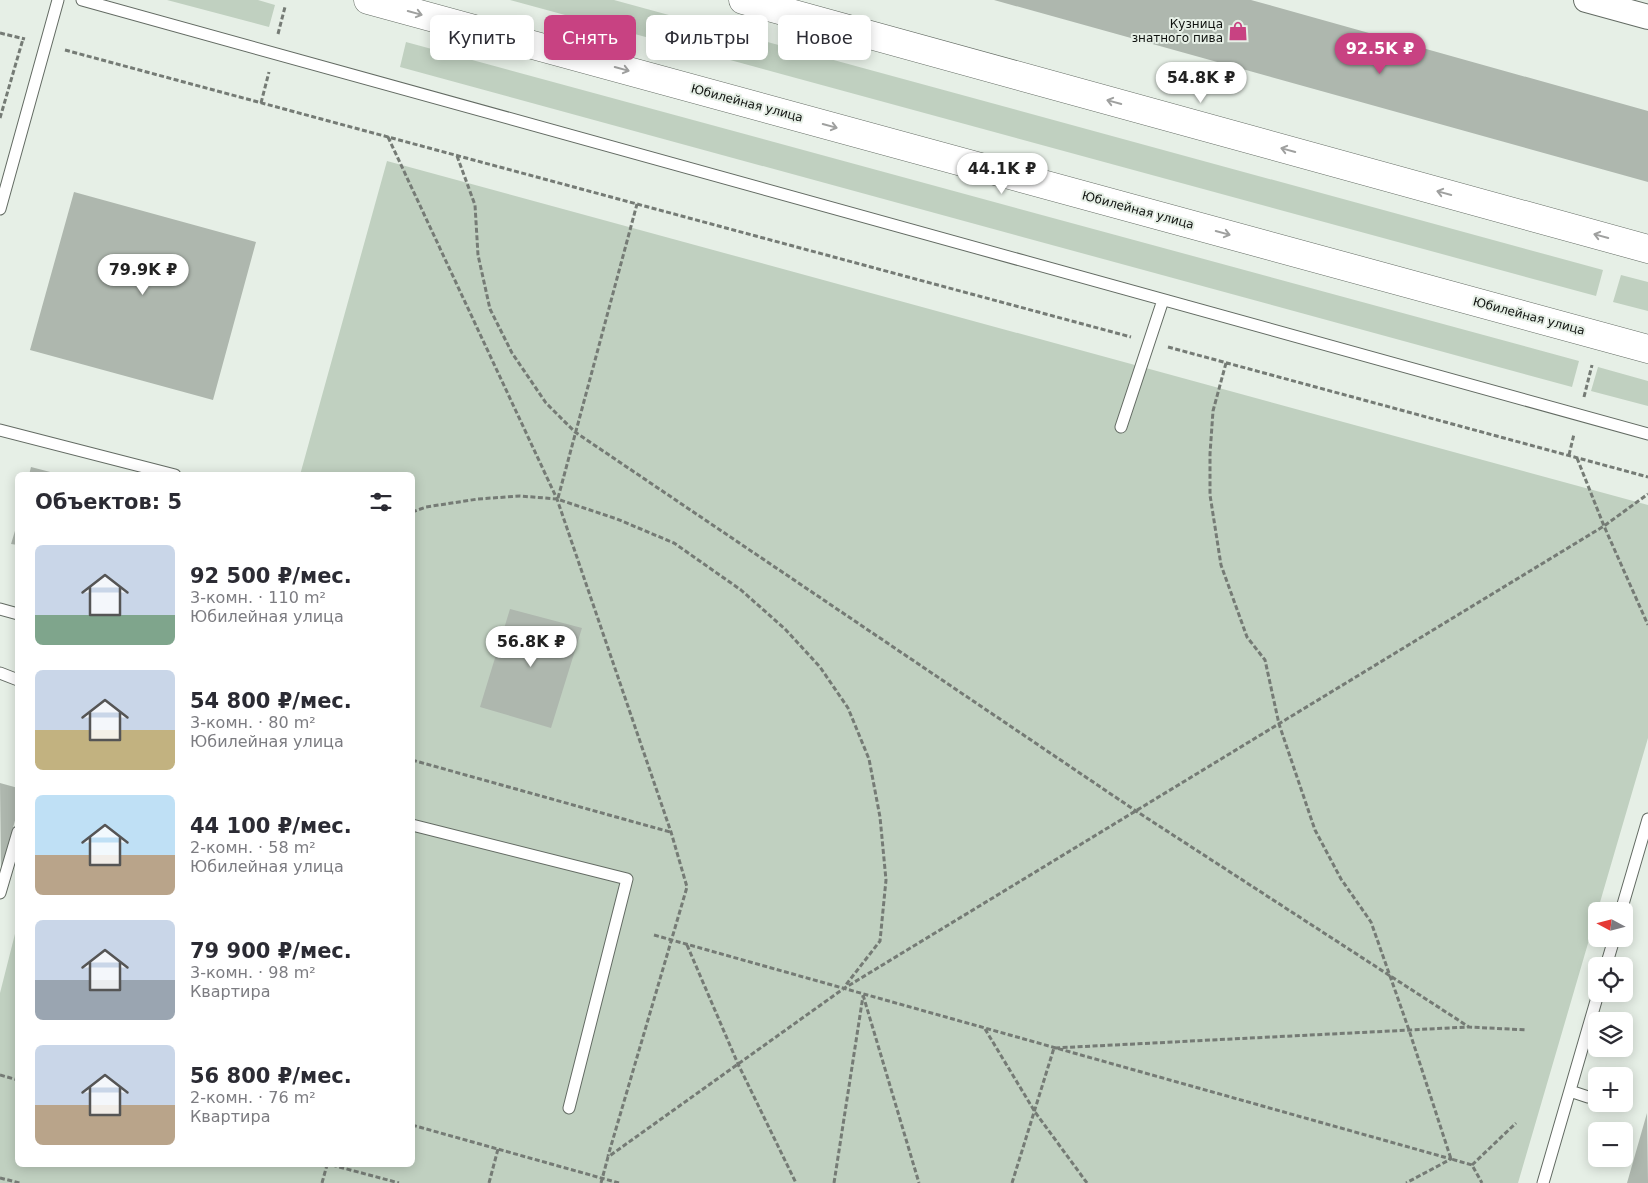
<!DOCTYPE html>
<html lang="ru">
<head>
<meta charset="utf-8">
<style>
  body { margin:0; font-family:"DejaVu Sans",sans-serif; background:#f2f2f3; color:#2b2b33; height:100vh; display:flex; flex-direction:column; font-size:19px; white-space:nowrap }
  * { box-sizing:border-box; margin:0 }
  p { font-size:16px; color:#7c7c81 }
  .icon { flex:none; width:28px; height:28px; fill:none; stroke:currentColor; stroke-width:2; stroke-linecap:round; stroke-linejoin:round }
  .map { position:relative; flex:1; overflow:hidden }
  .drawer { position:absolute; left:15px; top:472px; width:400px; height:695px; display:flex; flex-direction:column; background:#fff; border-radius:8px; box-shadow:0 2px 12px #0003 }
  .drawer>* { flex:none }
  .hud { position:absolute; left:430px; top:15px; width:475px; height:45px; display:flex; gap:10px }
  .needle { width:32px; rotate:277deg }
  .fabs { position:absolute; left:1588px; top:902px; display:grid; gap:10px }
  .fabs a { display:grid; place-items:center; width:45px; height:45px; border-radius:8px; background:#fff; box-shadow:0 2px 12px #0003; font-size:25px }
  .price { position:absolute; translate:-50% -42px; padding:0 11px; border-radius:18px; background:#fff; color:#222; font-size:16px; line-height:32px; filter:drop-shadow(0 1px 2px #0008) }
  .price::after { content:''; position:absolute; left:50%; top:30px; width:15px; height:11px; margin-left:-8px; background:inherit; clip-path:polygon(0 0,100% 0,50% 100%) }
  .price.on { background:#c84282; color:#fff }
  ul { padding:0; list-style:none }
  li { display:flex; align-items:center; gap:15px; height:125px; padding:0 20px }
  li span { display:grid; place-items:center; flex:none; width:140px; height:100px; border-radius:8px; color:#555 }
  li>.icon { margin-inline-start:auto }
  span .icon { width:60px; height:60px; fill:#fffc; stroke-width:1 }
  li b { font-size:21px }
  h2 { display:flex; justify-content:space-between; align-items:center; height:60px; padding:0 20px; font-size:21px }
  .tag { padding:0 18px; border-radius:8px; background:#fff; box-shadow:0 2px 12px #0003; font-size:18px; line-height:45px }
  .tag.on { background:#c84282; color:#fff }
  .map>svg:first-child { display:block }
  .green { fill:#c0d0c0 }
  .building { fill:#aeb7ae }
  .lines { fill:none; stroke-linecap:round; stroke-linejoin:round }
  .lane-casing { stroke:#636b63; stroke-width:13 }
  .street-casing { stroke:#636b63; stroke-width:26 }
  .secondary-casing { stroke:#636b63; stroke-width:29 }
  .path { stroke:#757b75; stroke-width:3; stroke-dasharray:5 2.5; stroke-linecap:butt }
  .lane { stroke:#fff; stroke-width:11 }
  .street { stroke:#fff; stroke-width:24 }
  .secondary { stroke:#fff; stroke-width:28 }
  .oneway { stroke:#9fa09f }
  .labels { text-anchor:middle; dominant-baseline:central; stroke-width:4; stroke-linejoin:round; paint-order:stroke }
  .poi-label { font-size:12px; fill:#0f120f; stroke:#e6efe6; text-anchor:end }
  .street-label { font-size:12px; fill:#0f120f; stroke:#e6efe6 }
</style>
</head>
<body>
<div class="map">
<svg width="1648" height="1183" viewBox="0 0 1648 1183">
  <rect width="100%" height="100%" fill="#e6efe6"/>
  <path class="green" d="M167 0H258L275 5 269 27Z
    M510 0H614L1603 270 1596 296Z
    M406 42 1579 361 1572 387 400 67Z
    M387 161 1648 505V738L1518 1183H0V993L17 926 18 1165H412V475H300Z
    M1621 275 1648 282V311L1613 302Z
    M1598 367 1648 381V406L1591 391Z"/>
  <path class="building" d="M994 0H1251L1648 111V182Z
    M74 192 256 242 213 400 30 350Z
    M31 467 58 474V475H29Z
    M18 521V545L11 544Z
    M510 609 582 628 551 728 480 707Z
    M0 783 18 788V810L1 870Z
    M1647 1113 1648 1183H1627Z"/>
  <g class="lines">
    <defs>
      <path id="lane" d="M82 0 1648 434
        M0 209 58 0
        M1121 427 1163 300
        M0 430 175 475
        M0 609 18 614
        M0 673 18 680
        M412 825 627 879 569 1108
        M0 893 18 832
        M1621 911 1648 819
        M1606 966 1614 939
        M1570 1091 1588 1097
        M1543 1183 1598 994"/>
      <path id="street" d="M1586 0 1648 17"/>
      <path id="secondary" d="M368 0 1648 349
        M743 0 1648 249"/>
    </defs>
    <use href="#lane" class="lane-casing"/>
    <use href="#street" class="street-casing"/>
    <use href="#secondary" class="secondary-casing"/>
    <path class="path" d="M0 33 25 39
      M278 34 285 7
      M65 50 1131 337
      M261 103 269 72
      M0 118 23 39
      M388 137 557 499 671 832 687 887 608 1156
      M457 156 475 205 478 255 490 309 512 353 546 403 575 432 1136 811 1469 1027
      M1168 347 1648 477
      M1226 363 1213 411 1210 454V495L1221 565 1247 637 1265 660 1279 724 1315 830 1341 879 1371 922 1409 1030 1451 1159 1472 1165 1482 1183
      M1584 397 1592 365
      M1569 455 1574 434
      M1577 458 1604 526 1648 625
      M558 498 637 204
      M412 512 426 507 478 499 520 496 557 499 617 519 674 543 741 590 785 629 820 667 848 708 869 759 880 817 886 880 880 941 845 986
      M412 760 670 832
      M654 935 1451 1159 1406 1183
      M687 945 738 1064 796 1183
      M863 995 919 1183
      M985 1029 1035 1112 1087 1183
      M0 1075 18 1080
      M412 1125 619 1183
      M332 1165 399 1183
      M1472 1165 1516 1123
      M0 1178 20 1183
      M322 1183 327 1165
      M489 1183 498 1149
      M601 1183 608 1157 843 989 1604 526 1648 494
      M834 1183 863 996
      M1012 1183 1054 1048 1469 1027 1527 1030"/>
    <use href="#lane" class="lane"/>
    <use href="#street" class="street"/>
    <use href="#secondary" class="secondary"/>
  </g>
  <defs><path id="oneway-shaft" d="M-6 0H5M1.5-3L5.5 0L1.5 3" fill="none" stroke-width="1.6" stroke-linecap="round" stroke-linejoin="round" transform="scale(1.25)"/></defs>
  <g class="oneway">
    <use href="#oneway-shaft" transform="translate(415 13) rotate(15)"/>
    <use href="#oneway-shaft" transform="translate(622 69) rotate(15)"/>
    <use href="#oneway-shaft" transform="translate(1114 102) rotate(-165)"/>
    <use href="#oneway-shaft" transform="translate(830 126) rotate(15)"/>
    <use href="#oneway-shaft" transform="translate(1288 150) rotate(-165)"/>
    <use href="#oneway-shaft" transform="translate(1444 193) rotate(-165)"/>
    <use href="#oneway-shaft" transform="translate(1223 233) rotate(15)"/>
    <use href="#oneway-shaft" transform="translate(1601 236) rotate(-165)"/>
  </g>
  <defs>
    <symbol id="shop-bare" viewBox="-9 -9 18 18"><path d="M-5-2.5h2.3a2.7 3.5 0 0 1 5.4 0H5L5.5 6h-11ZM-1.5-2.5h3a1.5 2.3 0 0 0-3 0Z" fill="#c84282" stroke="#e6efe6" stroke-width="2.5" paint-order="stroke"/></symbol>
  </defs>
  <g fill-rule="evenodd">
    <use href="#shop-bare" x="1224" y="17" width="28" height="28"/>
  </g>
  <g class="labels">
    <g class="poi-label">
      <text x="1223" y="24">Кузница<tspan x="1223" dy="14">знатного пива</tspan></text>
    </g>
    <g class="street-label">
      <text transform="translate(747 103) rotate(15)">Юбилейная улица</text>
      <text transform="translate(1138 210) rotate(15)">Юбилейная улица</text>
      <text transform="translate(1529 316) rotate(15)">Юбилейная улица</text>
    </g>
  </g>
</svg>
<div class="fabs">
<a><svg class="needle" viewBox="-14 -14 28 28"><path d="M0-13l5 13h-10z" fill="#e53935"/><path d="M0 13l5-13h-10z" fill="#7c7c81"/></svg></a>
<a><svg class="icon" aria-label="locate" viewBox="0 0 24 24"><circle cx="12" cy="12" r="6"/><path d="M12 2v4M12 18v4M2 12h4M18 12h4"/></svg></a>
<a><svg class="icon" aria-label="layers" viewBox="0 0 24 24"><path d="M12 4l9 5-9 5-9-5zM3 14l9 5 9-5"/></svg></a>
<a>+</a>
<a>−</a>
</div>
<b class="price on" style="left:1380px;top:75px">92.5K ₽</b>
<b class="price" style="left:1201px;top:104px">54.8K ₽</b>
<b class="price" style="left:1002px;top:195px">44.1K ₽</b>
<b class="price" style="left:143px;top:296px">79.9K ₽</b>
<b class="price" style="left:531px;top:668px">56.8K ₽</b>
<div class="hud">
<a class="tag">Купить</a>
<a class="tag on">Снять</a>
<a class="tag">Фильтры</a>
<a class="tag">Новое</a>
</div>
<section class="drawer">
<h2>Объектов: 5<svg class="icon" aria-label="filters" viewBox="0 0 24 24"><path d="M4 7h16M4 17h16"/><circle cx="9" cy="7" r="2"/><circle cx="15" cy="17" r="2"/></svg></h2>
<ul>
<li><span style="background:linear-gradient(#c9d6e8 70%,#7fa58c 0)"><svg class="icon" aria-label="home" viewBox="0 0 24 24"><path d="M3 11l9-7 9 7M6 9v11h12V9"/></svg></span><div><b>92 500 ₽/мес.</b><p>3-комн. · 110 m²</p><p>Юбилейная улица</p></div></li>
<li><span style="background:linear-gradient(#c9d6e8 60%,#c2b280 0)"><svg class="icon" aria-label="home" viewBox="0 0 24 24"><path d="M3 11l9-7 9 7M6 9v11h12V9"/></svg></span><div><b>54 800 ₽/мес.</b><p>3-комн. · 80 m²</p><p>Юбилейная улица</p></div></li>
<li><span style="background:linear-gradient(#bfe0f5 60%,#b9a48a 0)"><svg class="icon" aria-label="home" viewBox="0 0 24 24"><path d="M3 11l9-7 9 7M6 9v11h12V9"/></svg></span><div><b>44 100 ₽/мес.</b><p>2-комн. · 58 m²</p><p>Юбилейная улица</p></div></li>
<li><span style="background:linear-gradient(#c9d6e8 60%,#9aa5b1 0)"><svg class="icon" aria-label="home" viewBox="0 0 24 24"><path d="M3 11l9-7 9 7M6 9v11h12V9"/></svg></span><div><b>79 900 ₽/мес.</b><p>3-комн. · 98 m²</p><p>Квартира</p></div></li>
<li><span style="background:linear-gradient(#c9d6e8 60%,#b9a48a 0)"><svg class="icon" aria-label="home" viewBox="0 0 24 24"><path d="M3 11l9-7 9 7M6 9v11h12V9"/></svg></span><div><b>56 800 ₽/мес.</b><p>2-комн. · 76 m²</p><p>Квартира</p></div></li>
</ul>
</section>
</div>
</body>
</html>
